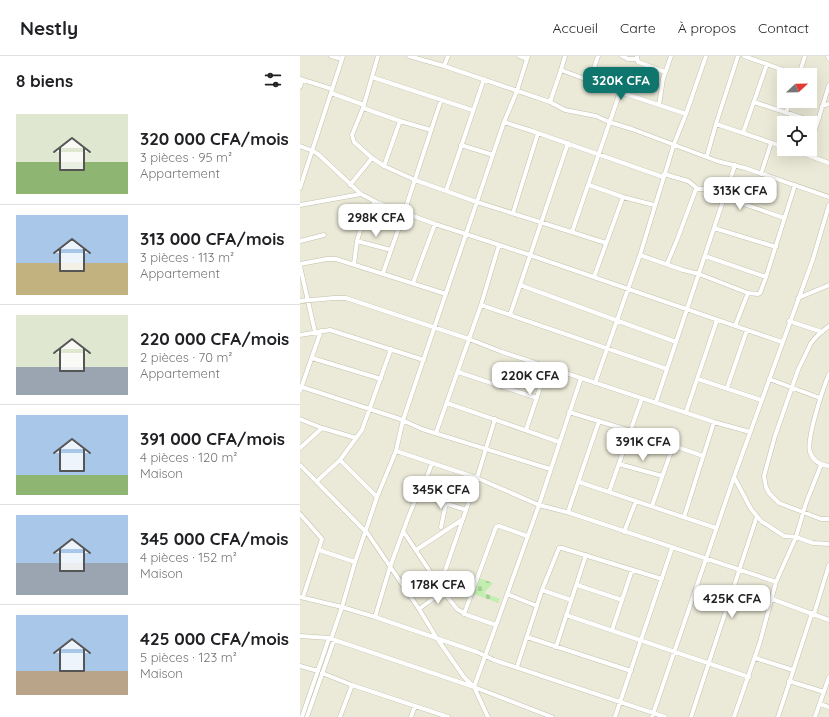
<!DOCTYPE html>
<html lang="fr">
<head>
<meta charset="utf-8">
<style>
  body { margin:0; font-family:Quicksand,sans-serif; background:#f2f2f2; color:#202124; height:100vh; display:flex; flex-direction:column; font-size:15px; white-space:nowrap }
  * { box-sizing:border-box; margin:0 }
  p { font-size:13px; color:#757577 }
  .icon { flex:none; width:22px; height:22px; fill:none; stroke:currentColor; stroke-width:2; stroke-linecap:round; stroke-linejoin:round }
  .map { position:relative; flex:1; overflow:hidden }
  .panel { display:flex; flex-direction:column; background:#fff; width:300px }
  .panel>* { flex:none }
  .needle { width:26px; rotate:68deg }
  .fabs { position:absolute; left:477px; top:12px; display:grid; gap:8px }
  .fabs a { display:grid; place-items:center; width:40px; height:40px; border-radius:0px; background:#fff; box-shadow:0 4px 16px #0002; font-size:20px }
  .price { position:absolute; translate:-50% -34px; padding:0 9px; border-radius:8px; background:#fff; color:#222; font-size:13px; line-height:26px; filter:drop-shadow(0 1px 2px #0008) }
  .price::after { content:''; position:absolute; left:50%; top:24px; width:12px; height:9px; margin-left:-6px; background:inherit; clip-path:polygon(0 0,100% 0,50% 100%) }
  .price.current { background:#0f766e; color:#fff }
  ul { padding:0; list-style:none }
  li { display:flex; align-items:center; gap:12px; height:100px; padding:0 16px }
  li+li { border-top:1px solid #e0e0e0 }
  li span { display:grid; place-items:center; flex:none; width:112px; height:80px; border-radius:0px; color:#555 }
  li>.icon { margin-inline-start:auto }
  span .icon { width:48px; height:48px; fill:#fffc; stroke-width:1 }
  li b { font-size:17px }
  h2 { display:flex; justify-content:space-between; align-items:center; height:48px; padding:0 16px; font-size:17px }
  header { display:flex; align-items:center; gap:24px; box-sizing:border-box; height:56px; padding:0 20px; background:#fff; border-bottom:1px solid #e0e0e0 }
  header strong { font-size:19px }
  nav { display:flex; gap:22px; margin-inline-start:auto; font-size:14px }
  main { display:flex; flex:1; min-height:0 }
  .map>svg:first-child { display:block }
  .residential { fill:#ebe9d7; fill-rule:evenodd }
  .cemetery { fill:url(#cemetery-stones) }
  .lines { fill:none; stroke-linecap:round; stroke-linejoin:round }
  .minor-casing { stroke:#c3c1ab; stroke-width:5 }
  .minor { stroke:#fff; stroke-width:4 }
</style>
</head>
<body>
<header>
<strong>Nestly</strong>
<nav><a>Accueil</a><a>Carte</a><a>À propos</a><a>Contact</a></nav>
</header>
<main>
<section class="panel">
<h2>8 biens<svg class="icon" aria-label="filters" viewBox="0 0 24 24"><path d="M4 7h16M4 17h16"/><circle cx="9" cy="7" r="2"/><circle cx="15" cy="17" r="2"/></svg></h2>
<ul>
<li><span style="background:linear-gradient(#dfe7d0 60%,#8fb573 0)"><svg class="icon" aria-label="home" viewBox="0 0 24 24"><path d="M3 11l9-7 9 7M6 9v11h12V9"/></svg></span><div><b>320 000 CFA/mois</b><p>3 pièces · 95 m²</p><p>Appartement</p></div></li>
<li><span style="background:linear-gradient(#a9c7e8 60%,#c2b280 0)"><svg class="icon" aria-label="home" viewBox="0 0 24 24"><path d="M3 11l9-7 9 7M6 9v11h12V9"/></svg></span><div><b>313 000 CFA/mois</b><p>3 pièces · 113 m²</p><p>Appartement</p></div></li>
<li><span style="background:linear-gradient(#dfe7d0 65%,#9aa5b1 0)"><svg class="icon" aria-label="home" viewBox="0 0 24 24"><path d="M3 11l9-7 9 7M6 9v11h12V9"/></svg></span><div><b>220 000 CFA/mois</b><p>2 pièces · 70 m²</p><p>Appartement</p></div></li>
<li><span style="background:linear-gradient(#a9c7e8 75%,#8fb573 0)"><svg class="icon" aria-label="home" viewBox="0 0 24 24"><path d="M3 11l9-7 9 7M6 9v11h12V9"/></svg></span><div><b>391 000 CFA/mois</b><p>4 pièces · 120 m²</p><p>Maison</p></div></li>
<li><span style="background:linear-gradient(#a9c7e8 60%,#9aa5b1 0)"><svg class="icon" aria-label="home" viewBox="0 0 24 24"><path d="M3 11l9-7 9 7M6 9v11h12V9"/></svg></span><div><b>345 000 CFA/mois</b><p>4 pièces · 152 m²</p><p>Maison</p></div></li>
<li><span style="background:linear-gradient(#a9c7e8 70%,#b9a48a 0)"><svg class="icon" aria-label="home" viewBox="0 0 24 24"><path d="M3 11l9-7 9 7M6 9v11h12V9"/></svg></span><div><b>425 000 CFA/mois</b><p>5 pièces · 123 m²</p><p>Maison</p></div></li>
</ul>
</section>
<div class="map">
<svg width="529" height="661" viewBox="0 0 529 661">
  <defs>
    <pattern id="cemetery-stones" width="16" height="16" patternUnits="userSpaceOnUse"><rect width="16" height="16" fill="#c2eeaf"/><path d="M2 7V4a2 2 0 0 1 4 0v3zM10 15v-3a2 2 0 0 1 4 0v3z" fill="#a8ce97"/></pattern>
  </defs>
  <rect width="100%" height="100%" fill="#f6f6ea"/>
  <path class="residential" d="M0 0H529V661H0ZM484 19H510V45H484ZM484 67H510V93H484Z"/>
  <path class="cemetery" d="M179 522 193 527 184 537 200 543 198 547 174 538Z"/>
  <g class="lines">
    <defs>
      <path id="minor" d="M31 0 42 3
        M78 0 63 52 52 79 54 86 72 102 84 110 115 124 177 146 306 187
        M109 0 144 10 250 46 265 54 296 60 309 66 332 73 417 105 445 112 529 141
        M219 0 227 3
        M322 0 328 3H337
        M337 0 338 6 365 16
        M444 0 497 19
        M528 0 529 3
        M144 10 148 0
        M261 14 320 36 386 58
        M499 19 505 0
        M72 21 172 54
        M0 23 32 33
        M290 24 298 0
        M0 31 2 24
        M31 37 64 49
        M250 46 261 14 265 0
        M454 46 512 65 519 62
        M359 49 363 23 371 0
        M522 50 529 48
        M63 52 100 65 131 74
        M486 57 490 45
        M204 66 232 75 363 121
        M416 68 484 91
        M443 77 467 8
        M161 89 193 99
        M0 90 13 95 18 98 61 138
        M510 90 529 29
        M491 93 529 107
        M407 100 416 68 438 0
        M84 110 100 65
        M364 118 388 125 397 132
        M461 118 471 87
        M50 129 72 102
        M289 129 323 141 354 149
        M0 132 43 0
        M146 135 184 23
        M0 149 61 138 78 147 135 168 230 199 482 286
        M529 149 513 203 434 421 451 453 461 465 484 480 496 481 513 487 529 488
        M213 157 238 77
        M414 172 476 191
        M272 176 320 36
        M0 185 24 179
        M57 185 91 194
        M340 199 383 214 399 218 448 237 458 238 460 237 466 221 495 129
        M405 200 466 221
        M0 208 27 203H36L146 238
        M54 208 57 185 60 175 74 146
        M367 208 377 184 396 133H404L424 141 484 162
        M0 210 15 276
        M83 217 104 157 141 44
        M294 221 323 141
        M113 227 135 168
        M220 229 376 286
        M498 242 529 229
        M0 245 34 242H46L169 283 202 296 414 366 450 376
        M181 249 367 313
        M210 259 268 87
        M489 265 522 276
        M435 270 448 237
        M529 270 518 279 511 287 498 314 475 380 464 420 466 431 469 437 479 447 521 463H529
        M0 279 30 274 124 304
        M12 302 81 323
        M158 316 237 342
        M529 318C523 332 506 384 510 396 513 405 520 409 529 410
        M398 323 461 344
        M469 323 520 342
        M295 327 340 199 374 88 386 58 406 0
        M2 331 100 363 122 373 250 413
        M427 332 447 274
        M0 335 21 275
        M356 346 435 109
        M147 347 259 386
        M269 356 331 375 403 400
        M386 356 417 264
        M0 363 22 372 56 382
        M226 374 247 311
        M136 377 181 249 199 189
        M0 392 22 372
        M96 395 177 422 239 449 270 457 476 526
        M40 404 77 441
        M319 408 362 420
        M0 409 68 478 119 553 136 581 164 621 174 631 188 661
        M17 425 40 404 62 374 91 293
        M279 426 416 472
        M309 436 342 342
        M120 439 166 454
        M352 450 373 390
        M268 456 299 365
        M0 458 22 483 3 541
        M384 461 414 366
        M141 471 146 447
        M103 475 143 535 157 553 167 559 196 569
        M324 476 336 445
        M19 494 55 506
        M116 494 163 463
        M277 529 322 544
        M242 534 271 544
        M207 538 237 550
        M0 541 42 551 75 561 177 596 194 604 365 661
        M472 543 529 564
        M119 553 142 536 145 515 177 422 195 363
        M164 558 196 471 199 470 227 480
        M514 558 529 509
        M266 559 449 621
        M75 561 90 511 108 462 115 445 120 439 132 407
        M312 574 332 514
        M0 580 29 582 174 631 252 661
        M227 581 331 615
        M31 583 42 551 55 506 77 441 96 395 103 364 204 66 217 35 228 0
        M256 591 286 499
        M455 602 493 614
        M0 610 18 615
        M217 611 242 534 259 492H262L362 523
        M22 617 52 629 148 661
        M489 625 524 636
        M174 631 239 449 281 322
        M520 648 529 651
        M2 661 29 582
        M7 661 34 584
        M40 661 52 629
        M111 661 115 650
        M315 661 372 492
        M352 661 434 421
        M391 661 457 460
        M434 661 460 586 476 526 496 481 506 447 521 409
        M478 661 512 557
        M515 661 529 621"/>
    </defs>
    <use href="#minor" class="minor-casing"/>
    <use href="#minor" class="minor"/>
  </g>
</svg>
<div class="fabs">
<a><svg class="needle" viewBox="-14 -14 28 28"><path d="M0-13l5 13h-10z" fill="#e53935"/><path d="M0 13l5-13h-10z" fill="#757577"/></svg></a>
<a><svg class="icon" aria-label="locate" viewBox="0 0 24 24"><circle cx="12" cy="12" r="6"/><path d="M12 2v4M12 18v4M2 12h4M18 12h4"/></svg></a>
</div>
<b class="price current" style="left:321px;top:45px">320K CFA</b>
<b class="price" style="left:440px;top:155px">313K CFA</b>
<b class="price" style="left:76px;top:182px">298K CFA</b>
<b class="price" style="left:230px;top:340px">220K CFA</b>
<b class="price" style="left:343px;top:406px">391K CFA</b>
<b class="price" style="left:141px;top:454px">345K CFA</b>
<b class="price" style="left:138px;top:549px">178K CFA</b>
<b class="price" style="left:432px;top:563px">425K CFA</b>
</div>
</main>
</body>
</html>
